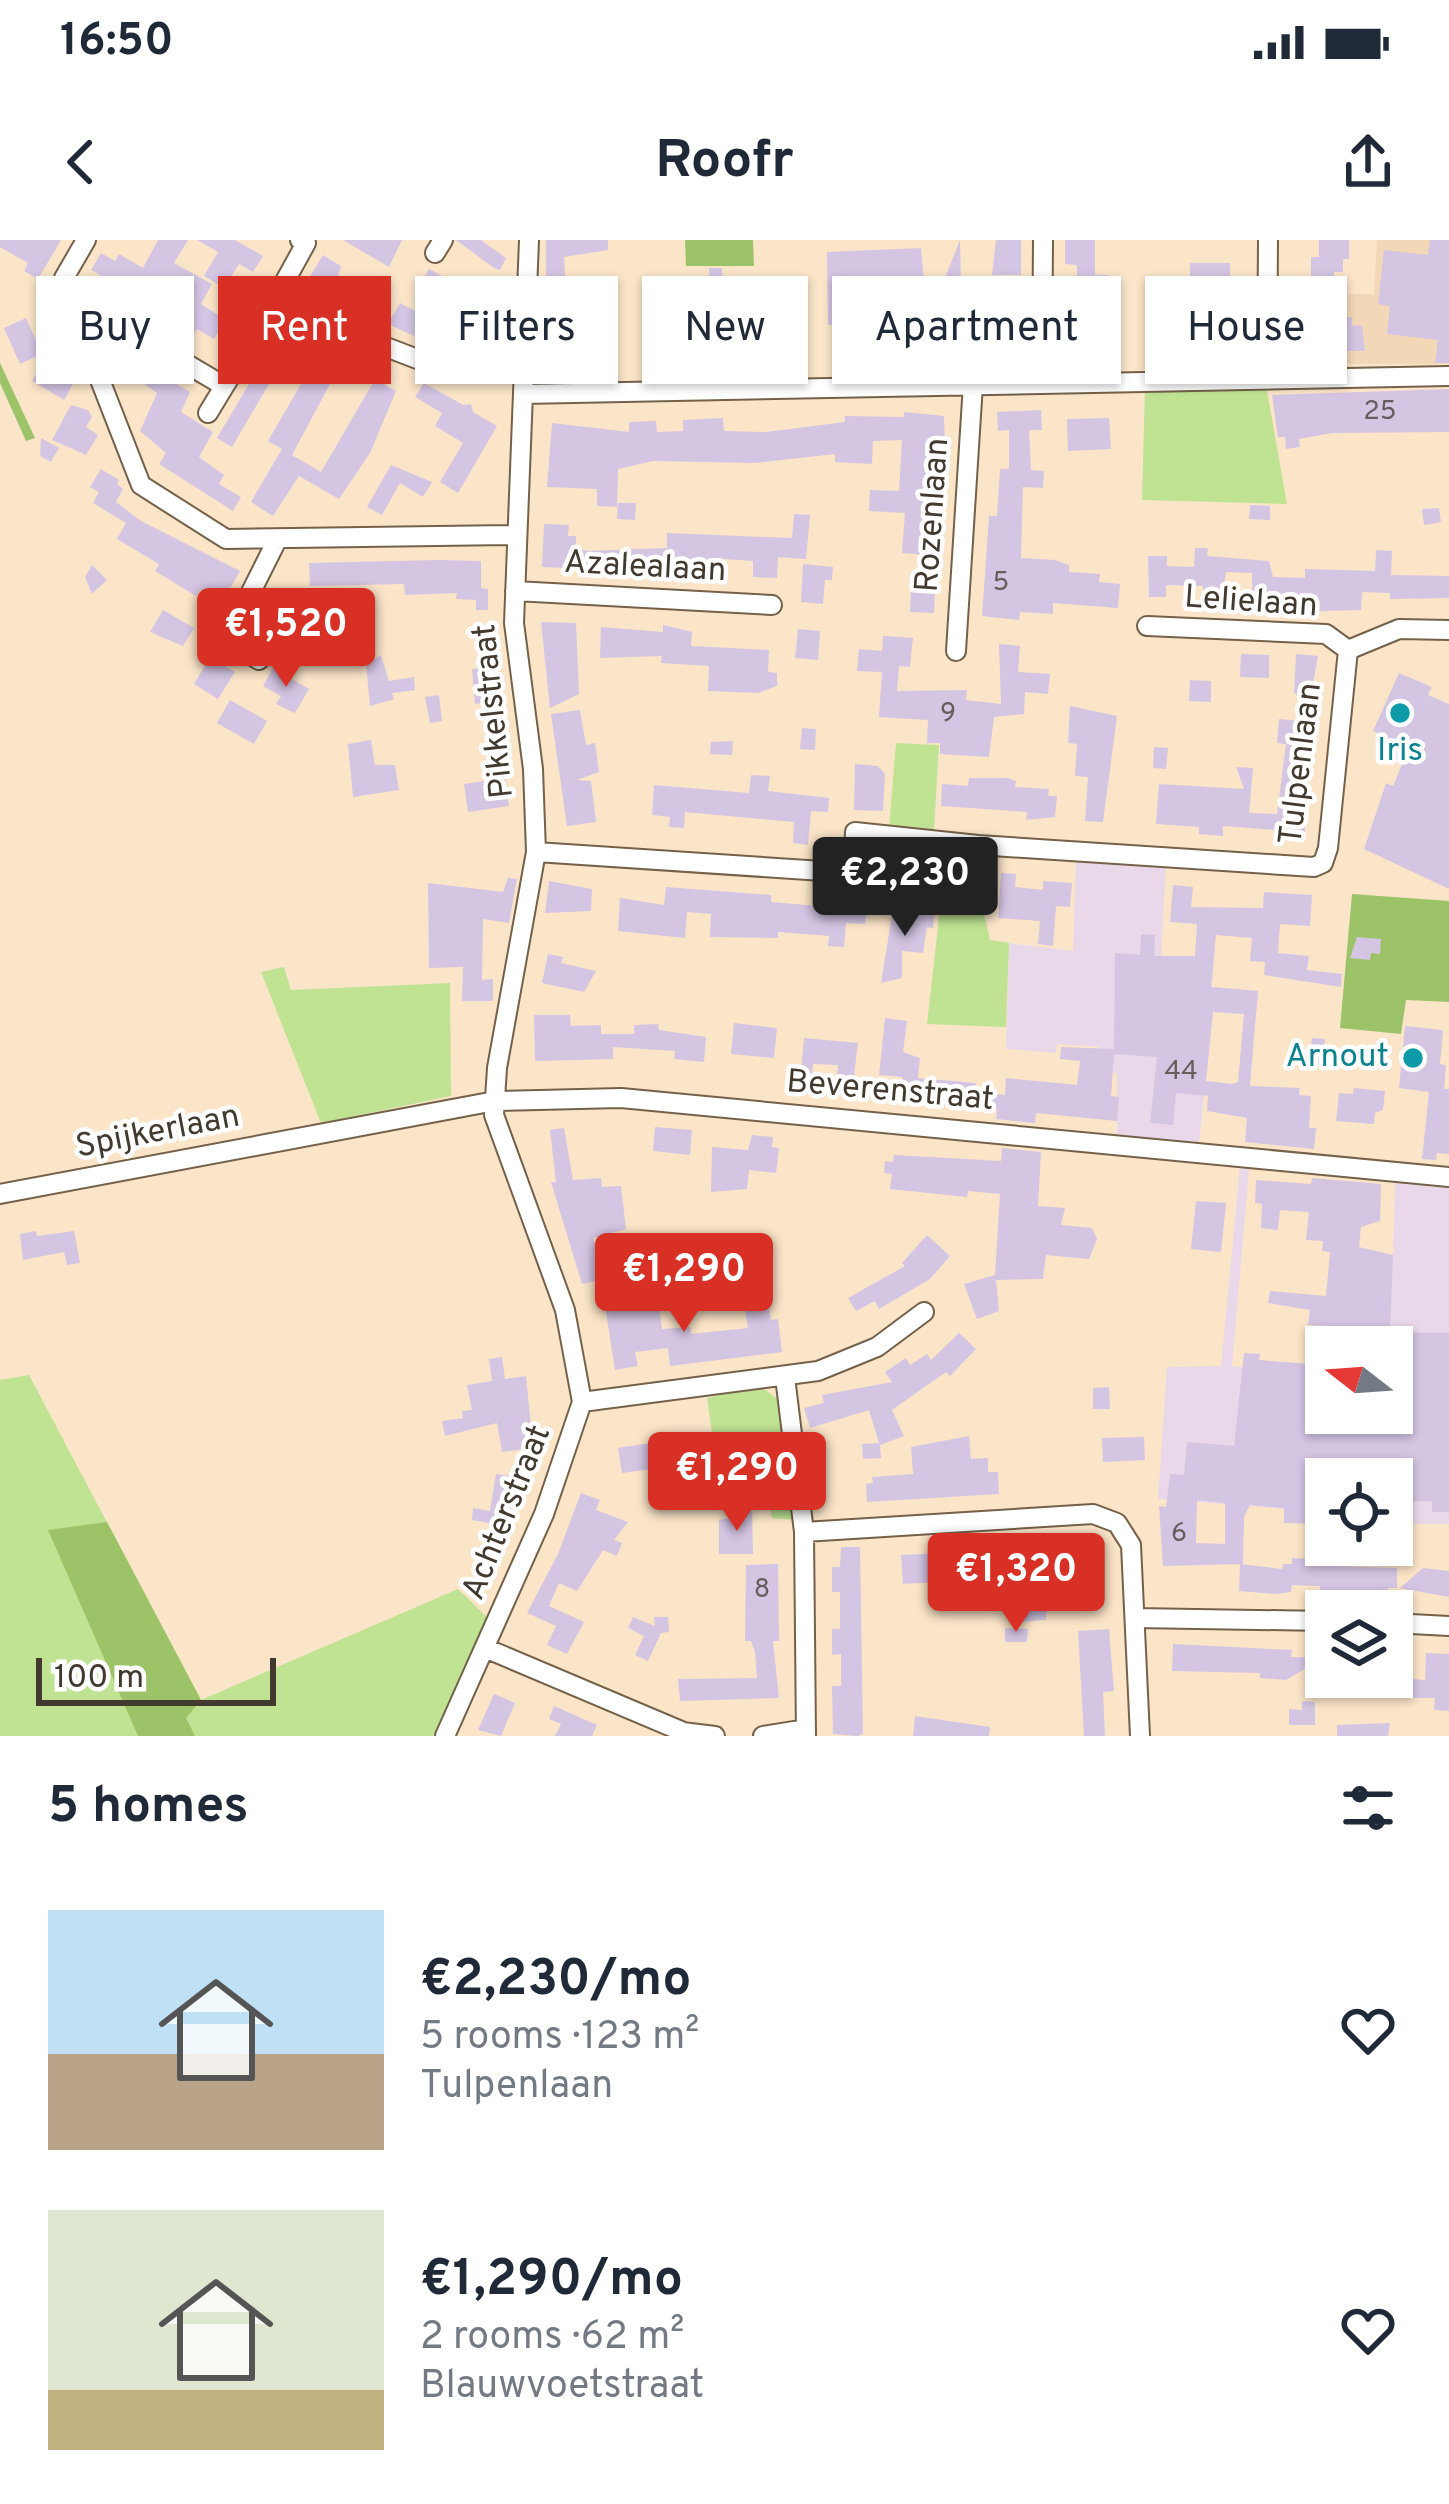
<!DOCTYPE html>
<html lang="en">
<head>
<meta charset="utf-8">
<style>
  body { margin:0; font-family:Overpass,sans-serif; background:#f2f2f3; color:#1f2937; height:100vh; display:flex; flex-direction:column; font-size:45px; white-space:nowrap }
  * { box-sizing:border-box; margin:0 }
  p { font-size:39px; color:#747a83 }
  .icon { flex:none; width:66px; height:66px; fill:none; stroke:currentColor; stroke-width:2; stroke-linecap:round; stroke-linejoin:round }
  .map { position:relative; height:1496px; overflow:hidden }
  .sheet { display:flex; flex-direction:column; background:#fff; flex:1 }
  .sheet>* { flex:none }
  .banner { position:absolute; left:36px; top:36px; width:1377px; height:108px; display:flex; gap:24px }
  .needle { width:78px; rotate:287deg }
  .controls { position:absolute; left:1305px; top:1086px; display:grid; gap:24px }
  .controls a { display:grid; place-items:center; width:108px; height:108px; border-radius:0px; background:#fff; box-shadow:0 3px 9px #0004; font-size:60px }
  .scale { position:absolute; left:36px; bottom:30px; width:240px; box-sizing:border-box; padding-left:12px; border:6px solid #433a2f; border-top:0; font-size:33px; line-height:42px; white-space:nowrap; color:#433a2f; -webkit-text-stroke:9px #fff; paint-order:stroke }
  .price { position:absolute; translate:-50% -102px; padding:0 27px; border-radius:12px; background:#d93025; color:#fff; font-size:39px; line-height:78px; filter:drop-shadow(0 3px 6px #0008) }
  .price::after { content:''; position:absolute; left:50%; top:72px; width:36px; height:27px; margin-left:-18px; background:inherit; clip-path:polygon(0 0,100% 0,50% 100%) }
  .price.current { background:#222; color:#fff }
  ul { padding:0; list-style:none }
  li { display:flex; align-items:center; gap:36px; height:300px; padding:0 48px }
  li span { display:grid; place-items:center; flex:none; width:336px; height:240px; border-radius:0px; color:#555 }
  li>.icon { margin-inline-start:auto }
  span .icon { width:144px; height:144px; fill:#fffc; stroke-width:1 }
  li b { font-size:51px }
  h2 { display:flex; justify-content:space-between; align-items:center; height:144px; padding:0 48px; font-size:51px }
  .pill { padding:0 42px; border-radius:0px; background:#fff; box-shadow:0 3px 9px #0004; font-size:42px; line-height:108px }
  .pill.current { background:#d93025; color:#fff }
  .status { display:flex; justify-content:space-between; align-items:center; height:84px; padding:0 60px; background:#fff; direction:ltr }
  .status svg { height:33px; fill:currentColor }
  header { display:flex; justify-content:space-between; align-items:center; height:156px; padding:0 48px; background:#fff; font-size:54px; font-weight:700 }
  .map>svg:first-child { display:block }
  .built { fill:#f3d8b7 }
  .industrial { fill:#e9d8ea }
  .green { fill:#bfe393 }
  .forest { fill:#9cc367 }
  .building { fill:#d4c5e3; fill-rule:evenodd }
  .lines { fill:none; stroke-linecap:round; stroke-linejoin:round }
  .minor-casing { stroke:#746149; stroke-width:22 }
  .minor { stroke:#fff; stroke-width:18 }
  .culture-dot { fill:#0f9aa8; stroke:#fff; stroke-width:4.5 }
  .labels { text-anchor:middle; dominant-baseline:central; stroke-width:9; stroke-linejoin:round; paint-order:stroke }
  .number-label { font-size:27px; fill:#675d5c }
  .street-label { font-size:33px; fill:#433a2f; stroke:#fff }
  .culture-label { font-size:33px; fill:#0d838f; stroke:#fff }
</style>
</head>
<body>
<div class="status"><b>16:50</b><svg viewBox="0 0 49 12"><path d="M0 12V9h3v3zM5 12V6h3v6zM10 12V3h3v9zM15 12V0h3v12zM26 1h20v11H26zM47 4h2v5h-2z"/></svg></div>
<header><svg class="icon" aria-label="back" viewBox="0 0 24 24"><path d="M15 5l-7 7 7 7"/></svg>Roofr<svg class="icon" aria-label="share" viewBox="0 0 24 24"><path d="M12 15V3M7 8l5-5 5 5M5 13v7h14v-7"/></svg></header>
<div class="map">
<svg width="1449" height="1496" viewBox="0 0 1449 1496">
  <rect width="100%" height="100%" fill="#fbe5c9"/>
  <path class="built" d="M1377 0H1449V124H1331V54H1374Z"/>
  <path class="industrial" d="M1076 619 1166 625 1161 716 1203 719 1205 708 1215 709 1212 747 1258 751 1256 775 1213 772 1199 903 1117 895V833L1106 832 1099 807 1057 804 1056 813 1006 809 1009 703 1073 711Z
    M1240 927 1249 929 1232 1126 1326 1136V1173H1392V1107L1372 1013 1393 1015 1395 943 1449 948V1284H1408L1407 1276 1392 1275V1239H1326V1272L1158 1259 1167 1127 1221 1126Z"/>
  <path class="green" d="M1266 145 1287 264 1142 260 1145 146Z
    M896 503 939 505 934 591 889 588Z
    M964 622 971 626 968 640 900 634Z
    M942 651 980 655 990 700 1009 703 1006 787 927 784Z
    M284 727 291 750 450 743 451 856 321 883 261 732Z
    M29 1135 201 1460 458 1349 487 1377 445 1481 433 1496H0V1140Z
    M760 1146 780 1161 794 1280 772 1278 770 1269H723L707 1158Z"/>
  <path class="forest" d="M685 0H753L754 26H686Z
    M0 123 35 198 26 201 0 143Z
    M1352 654 1449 661V762L1406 760 1401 794 1340 788Z
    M107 1282 201 1460 186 1478 195 1496H138L48 1290Z"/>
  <path class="building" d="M0 0H61L38 39 24 31 28 23 0 7Z
    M158 0H188L174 23 212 44 201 64 226 80 214 99 197 89 189 102 175 94 182 82 147 62 140 73 127 65 133 54 91 30 101 13 115 21 119 14 143 28Z
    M197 0H235L263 16 253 32 239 24 224 48 204 36 218 12Z
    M343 0H402L389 27Z
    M456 0H481L506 18 500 30 494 28Z
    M546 0H608V10L564 17 566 55 546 54Z
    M960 0 961 43H943Z
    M996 0H1021V35H992Z
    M1065 0H1095V35H1107V103H1083V59H1077V25L1065 24Z
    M1319 0H1349V19H1343V32H1334V46H1311V17H1319Z
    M1430 0H1449V123H1435L1438 100 1387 94 1390 66 1378 64 1384 10 1428 15Z
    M921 8 924 41H905V57H886V68L850 67 851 84 828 85 827 12Z
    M323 15 341 26 336 43 374 62 292 215 321 232 375 139 396 151 370 213 339 259 299 236 273 276 251 262 282 209 268 201 301 144 319 121 323 123 335 102 327 98 352 68 329 55 309 95 283 81Z
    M1190 23H1230V57H1203V41H1190Z
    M709 28H722L723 55 710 56Z
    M429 29 504 69 494 88 479 84 459 117 388 84 400 63 428 78 441 56 420 44Z
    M572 72H598L605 115 573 117Z
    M1294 74 1352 77V86L1362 85 1365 111H1301L1302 89H1294Z
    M718 77H741V105H748V120L663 126 662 93H681V104H718Z
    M26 78 42 114 20 124 4 88Z
    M1008 85 1009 108 954 114 953 86Z
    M808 87V116H794V107H773L772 88Z
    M923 92V117L850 119V95Z
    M53 104 67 112 71 122 66 131 77 137 64 160 32 141Z
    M271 107 286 115 232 207 217 198Z
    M123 113 190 152 181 172 213 192 199 217 224 235 219 244 241 257 233 271 159 224 166 213 140 191 157 153 117 124Z
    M424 143 463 165 471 164 473 172 497 186 458 253 440 242 463 203 435 186 442 173 415 157Z
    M1449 149V192L1332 193 1299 199 1300 207 1286 209 1285 197H1278L1272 155Z
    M71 165 88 170 92 177 86 187 98 195 86 215 52 200Z
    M1041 170 1042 190H1029L1031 230 1044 231 1043 248 1023 247 1021 318 1055 320 1069 325V332L1100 334 1099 342 1120 344 1118 368 1053 363V374L1020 372 1019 380 982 376 989 276H997L1000 229H1009V190L998 191 997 172Z
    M904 172 944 176 945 206 931 207V235L943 236 938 316 902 313 905 273 869 271 870 250 899 251 902 200 873 201 872 224 835 222V214L755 223 653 221 618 229 617 267 597 266V249L547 247 552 183 629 192V182L656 181 657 192 683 191V180L723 178 724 191 766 192 845 182V176L904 177Z
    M1109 178 1111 209 1068 211 1067 179Z
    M41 198 59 208 51 222 40 216Z
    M391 225 432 242 423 257 400 243 382 275 367 267Z
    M101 229 119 240 117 244 123 249 116 262 141 281 240 331 222 363 200 350 196 356 155 331 159 324 117 299 126 283 93 263 99 252 90 247Z
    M618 263H636L635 280 617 279Z
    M1250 265 1270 266V280L1249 279Z
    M1439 268 1441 282 1424 285 1422 269Z
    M794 274 810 275 806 319 778 317 777 338 753 337V321L724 319 723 335 623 327V322L585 324V329L542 327 544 284 569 285 568 296H576V307L586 311 667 308V293L792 298Z
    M1195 308H1208L1207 316 1269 321 1273 337 1305 338V329L1375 331 1376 310 1392 311 1391 335 1449 336V358L1390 359V353L1362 352 1361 370 1320 371 1312 368V356L1287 355V363L1252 362V333L1226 332 1222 356 1203 355V346L1166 345V357H1149L1148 316H1167V326L1194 327Z
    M438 320 481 321V348L488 349V370H476V360L456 359 457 353 405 355 404 344 310 346 309 323Z
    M803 324 833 327 832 340H825L823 364 801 362Z
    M92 325 107 340 92 354 85 337Z
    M911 350 935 352 934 373 910 372Z
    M277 357 288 364 294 389 282 393 275 404 256 393Z
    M163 370 194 388 183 406 150 392Z
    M541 382 576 383 579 454 550 468Z
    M663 385 692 392 691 406 769 410 768 432 777 433V446L758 453 708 451 709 426 661 423 662 416 600 418 601 387 663 392Z
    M798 389 820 391 818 420 795 418Z
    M883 396 913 398 910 427 899 426 897 451 967 450 966 460 1001 464 999 404 1020 406 1018 432 1050 434 1048 454 1025 452 1024 474 994 477 989 517 940 514V503H927L928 480 879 477 882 432 857 431 859 409 882 411Z
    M1241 414 1269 415V438L1240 437Z
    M1296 414 1318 416 1311 455 1294 453Z
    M381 415 389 441 414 437 415 450 392 453 394 459 370 466 366 424Z
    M210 417 235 432 218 459 194 444Z
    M488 427 496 461 475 464 472 429Z
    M273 428 309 449 295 473 276 464 281 456 263 446Z
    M1399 433 1432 447 1428 455 1449 464V649L1364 609 1386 543 1393 546 1403 522 1389 516 1395 501 1373 491Z
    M1190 440 1211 441V462L1189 461Z
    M439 455 442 481 430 483 425 457Z
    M230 460 267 481 254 504 217 483Z
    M1070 466 1117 476 1103 582 1085 581 1088 537 1075 536 1077 504 1068 503Z
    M580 470 586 505 595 503 599 532 577 540 591 541 596 582 567 586 551 474Z
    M1279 479 1313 482 1304 601 1275 600 1276 590 1223 586V596L1199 594V587L1156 584 1159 544 1244 549 1236 527 1253 528 1249 573 1277 574 1286 504 1277 503Z
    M802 488 816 489 815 510 800 509Z
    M371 500 375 525H395L399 550 353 557 348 504Z
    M733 501 732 515 710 514 711 502Z
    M1154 507 1168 508 1166 529 1153 528Z
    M855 524 878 526 885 534 883 571 854 570Z
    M751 535 770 536 768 551 829 558 828 572 811 571 808 605 793 603 794 582 685 572 684 588 669 587 670 577 652 575 654 545 749 553Z
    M505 538 509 566 468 572 464 544Z
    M969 538H1007L1016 541 1015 547 1049 549 1048 556H1057L1055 577 1026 580 1027 572 941 566 942 544 968 546Z
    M1001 633 1016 634 1015 647 1043 650V641L1072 643 1070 667 1056 666 1053 706 1038 704 1040 681 998 678Z
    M508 638 517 639 509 683 483 679 482 740 493 739V761H462L463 727 429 728 428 643 503 652Z
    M549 641 592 649 591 671 545 673Z
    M1173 645 1193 647 1191 667 1263 668 1264 652 1312 655 1310 686 1280 684 1278 713 1309 716 1307 730 1342 734 1341 747 1264 735 1265 722 1250 721 1252 698 1216 695 1211 747 1258 751 1250 846 1300 848 1299 855 1311 856 1309 888H1316L1314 909 1245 902 1247 878 1207 871 1208 856 1176 853 1173 885 1150 883 1157 817 1114 814 1111 856 1119 857 1117 881 1036 873 1035 883 996 879 997 869 908 863 910 849 902 848V837L879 835 885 778 907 781 903 812 920 818 918 838 976 843 975 852 1005 855 1006 838 1077 845 1080 821 1060 819 1061 807 1114 809 1115 713 1140 715 1141 694 1155 695 1154 716H1195L1197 684 1170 682ZM1213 772 1244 774 1238 842 1232 844 1206 841Z
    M666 647 771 655V662L831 667 838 660 867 662 865 684 846 683 844 707 828 706 829 696 778 692V698L710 697 711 674 687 672 685 698 618 691 620 658 664 665Z
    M893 669 934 672 933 688 927 687 923 713 902 711V738L881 743Z
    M1357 697 1381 699 1380 714 1371 713 1370 720 1350 718Z
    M548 714 563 717 561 723 596 731 584 752 542 743Z
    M534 775H570L571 786 601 785V794H634V785L658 784 659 790 706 797 704 822 674 819 675 811 613 807V819L535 821Z
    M734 783 777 788 774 818 731 814Z
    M1405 786 1443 790 1440 824 1446 825 1444 849H1449V914L1437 913 1436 920 1422 919 1429 852 1399 848Z
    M804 798 858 803 854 836 837 835 838 825 813 824 810 854 799 853Z
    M1312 798 1325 799 1323 825 1309 824Z
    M1354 848 1385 851 1383 870 1375 873 1374 884 1336 881 1339 853 1353 854Z
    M655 887 692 890 690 915 653 911Z
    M564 888 573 940 601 938 602 947 621 946 626 989 593 998 601 1024 629 1016V1022H640L644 994 652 1022 664 1026 582 1044 551 942H556L550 890Z
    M752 895 773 897 772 907 779 908 776 933 749 930 747 949 711 952 712 907 748 910Z
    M1002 908 1041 912 1038 966 1065 968 1061 985 1092 988 1097 999 1089 1019 1046 1015 1043 1039 996 1040 999 1071 977 1079 964 1044 995 1035 1000 954 968 951 967 957 890 949 892 934 884 933 885 921 893 922 894 915 1001 921Z
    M1312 938 1381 944 1380 981 1361 987 1359 1007 1393 1015 1390 1092 1449 1093V1272H1432V1261H1406V1282H1392V1239H1326L1322 1284 1284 1283V1268L1250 1265 1244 1277 1243 1324 1163 1326 1159 1266 1166 1267 1170 1234 1184 1235 1187 1202 1234 1206 1244 1113 1260 1114 1259 1120 1309 1124 1308 1134 1326 1136V1173H1392V1107H1349L1351 1087 1308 1085 1310 1070 1268 1063 1270 1051 1326 1056 1330 1012 1322 1011 1323 1001 1306 1000 1309 972 1280 970 1278 990 1261 988 1262 964 1255 963 1256 940 1311 944ZM1197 1260 1225 1263V1304L1196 1303Z
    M1196 961 1226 963 1221 1012 1191 1009Z
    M36 991 37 996 74 991 80 1023 67 1025 64 1012 23 1020 20 994Z
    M927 995 950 1016 930 1039 879 1069 875 1061 856 1071 848 1058 905 1026 902 1023Z
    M761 996 764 1020 749 1021 747 997Z
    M639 1056 640 1062 658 1059 662 1089 690 1087 691 1094 748 1088 745 1069 769 1066 771 1080 778 1079 782 1112 670 1126 668 1108 635 1112 638 1126 615 1130 604 1059Z
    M959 1093 976 1109 950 1136 946 1132 892 1170 904 1196 880 1205 881 1218 863 1219 862 1204 879 1203 869 1170 810 1188 804 1168 824 1163 822 1155 892 1142 885 1132 906 1118 910 1125 927 1114 931 1120Z
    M502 1117 505 1139 526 1136 533 1208 502 1212 497 1183 445 1196 442 1181 463 1178 462 1171 472 1170 467 1145 492 1141 489 1119Z
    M1109 1147 1110 1169H1093V1148Z
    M969 1196 971 1219 988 1218V1232H998L999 1254 867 1262 866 1244 873 1243 872 1237 913 1234 911 1207Z
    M1144 1197 1145 1220 1103 1222 1102 1198Z
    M670 1200 674 1226 622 1233 618 1208Z
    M496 1234 521 1237 505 1286 472 1280 473 1268 490 1271Z
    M581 1253 600 1260 596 1270 628 1282 614 1300 622 1303 617 1316 603 1310 577 1351 559 1343 549 1366 584 1382 567 1414 547 1405 556 1386 527 1373 558 1314Z
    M733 1271H752L753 1314H719V1280L733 1277Z
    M1093 1301 1096 1340 1091 1346H1076L1075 1339 1046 1340V1380L1018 1382 1017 1338 943 1347 938 1342 903 1344 901 1315 942 1313V1321L975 1319 974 1311 1000 1309V1317L1030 1316V1305Z
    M841 1307H860L863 1494 858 1496 833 1494 832 1446H841V1414L832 1415V1389H840V1352H832V1327H840Z
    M1292 1318 1333 1320V1326L1397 1328V1348H1388V1357L1320 1355V1346L1292 1345 1291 1352 1275 1354 1239 1351 1240 1324 1282 1329 1283 1324H1292Z
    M778 1324 779 1401H773L779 1458 680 1461 678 1439 757 1438 755 1412 751 1401H745L746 1325Z
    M1423 1328 1449 1331V1357L1400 1348Z
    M633 1377 655 1386 654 1377H668L669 1392 661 1393 648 1421 635 1415 644 1396 628 1388Z
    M1005 1388 1028 1389 1027 1402H1005Z
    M1109 1389 1114 1451 1103 1452 1105 1496H1084L1078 1391Z
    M1173 1404 1292 1410 1291 1417 1326 1418V1438L1312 1437 1313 1424 1286 1440 1260 1438V1433L1172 1431Z
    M1426 1413 1449 1414V1471L1434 1470 1435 1458H1411L1412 1439 1425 1440Z
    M494 1454 515 1463 501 1496 478 1490Z
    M1302 1461 1315 1462V1485H1289V1469L1302 1470Z
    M554 1466 597 1485 592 1496H555L561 1484 549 1479Z
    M915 1476 990 1487 989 1496H913Z
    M1390 1483 1388 1496H1337V1485Z"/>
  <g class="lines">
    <defs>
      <path id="minor" d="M86 0 64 38 67 53 224 146
        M435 13 443 0
        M78 63 76 72 86 104 141 245 226 299 517 295
        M268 72 306 3 300 0
        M378 104 446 130 524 133
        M1267 136 1268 0
        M1042 140 1043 0
        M523 154 1449 136
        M208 173 250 104
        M515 351 772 365
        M1147 386 1326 394 1348 410
        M956 411 973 144
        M259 420 227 400 277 300
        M855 592 978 605 976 647 882 641 853 633Z
        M536 612 853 633 978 605 1314 627 1323 623 1328 608 1348 410 1399 389 1449 390
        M0 954 495 861 621 858 1449 937
        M785 1137 804 1292 806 1496
        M582 1162 818 1131 877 1107 924 1072
        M804 1292 1093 1274 1117 1283 1131 1305 1140 1496
        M1135 1378 1326 1381
        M1392 1383 1449 1386
        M485 1408 693 1496
        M682 1492 715 1496
        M445 1496 544 1274 582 1162 565 1070 494 875 497 828 536 612 533 529 514 383 529 0
        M763 1496 806 1489"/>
    </defs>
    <use href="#minor" class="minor-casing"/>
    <use href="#minor" class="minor"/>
  </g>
  <g class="culture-dot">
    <circle cx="1400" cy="473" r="12"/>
    <circle cx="1413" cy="818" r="12"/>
  </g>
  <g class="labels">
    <g class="number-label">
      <text x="1380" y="172">25</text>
      <text x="1001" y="343">5</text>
      <text x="948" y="474">9</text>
      <text x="1181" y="832">44</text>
      <text x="1179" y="1294">6</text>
      <text x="762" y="1350">8</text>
    </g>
    <g class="street-label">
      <text transform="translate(934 275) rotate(-86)">Rozenlaan</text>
      <text transform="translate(645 328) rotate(3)">Azalealaan</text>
      <text transform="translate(1251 363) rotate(4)">Lelielaan</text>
      <text transform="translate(495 471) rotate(-96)">Pikkelstraat</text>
      <text transform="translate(1302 524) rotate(-83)">Tulpenlaan</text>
      <text transform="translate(890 852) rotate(5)">Beverenstraat</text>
      <text transform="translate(158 893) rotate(-11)">Spijkerlaan</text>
      <text transform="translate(508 1273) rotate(-68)">Achterstraat</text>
    </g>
    <g class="culture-label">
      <text x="1400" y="512">Iris</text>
      <text x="1389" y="818" text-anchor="end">Arnout</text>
    </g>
  </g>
</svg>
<div class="controls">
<a><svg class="needle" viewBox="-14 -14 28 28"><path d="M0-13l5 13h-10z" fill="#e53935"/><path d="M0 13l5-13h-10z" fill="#747a83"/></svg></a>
<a><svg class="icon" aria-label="locate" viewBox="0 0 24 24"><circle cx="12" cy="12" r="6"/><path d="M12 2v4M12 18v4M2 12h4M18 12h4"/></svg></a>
<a><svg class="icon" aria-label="layers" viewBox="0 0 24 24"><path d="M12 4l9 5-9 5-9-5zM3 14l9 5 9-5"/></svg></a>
</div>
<div class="scale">100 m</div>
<b class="price" style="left:286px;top:450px">€1,520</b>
<b class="price current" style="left:905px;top:699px">€2,230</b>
<b class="price" style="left:684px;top:1095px">€1,290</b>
<b class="price" style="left:737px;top:1294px">€1,290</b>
<b class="price" style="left:1016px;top:1395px">€1,320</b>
<div class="banner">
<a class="pill">Buy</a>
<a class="pill current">Rent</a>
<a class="pill">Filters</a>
<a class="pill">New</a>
<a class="pill">Apartment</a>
<a class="pill">House</a>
</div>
</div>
<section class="sheet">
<h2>5 homes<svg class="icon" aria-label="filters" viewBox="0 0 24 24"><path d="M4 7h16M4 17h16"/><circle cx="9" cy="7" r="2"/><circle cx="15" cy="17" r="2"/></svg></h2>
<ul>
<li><span style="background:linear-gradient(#bfe0f5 60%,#b9a48a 0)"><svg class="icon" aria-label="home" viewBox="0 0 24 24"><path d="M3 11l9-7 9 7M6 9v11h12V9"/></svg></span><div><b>€2,230/mo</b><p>5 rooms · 123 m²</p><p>Tulpenlaan</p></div><svg class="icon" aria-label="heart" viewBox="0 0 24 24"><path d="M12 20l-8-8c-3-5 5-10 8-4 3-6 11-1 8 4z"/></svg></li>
<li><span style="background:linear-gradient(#dfe7d0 75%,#c2b280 0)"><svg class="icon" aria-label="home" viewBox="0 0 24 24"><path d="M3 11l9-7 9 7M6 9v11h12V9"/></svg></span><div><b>€1,290/mo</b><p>2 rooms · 62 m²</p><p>Blauwvoetstraat</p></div><svg class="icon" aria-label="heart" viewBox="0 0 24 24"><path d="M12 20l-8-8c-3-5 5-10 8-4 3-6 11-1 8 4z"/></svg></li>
</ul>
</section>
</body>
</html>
